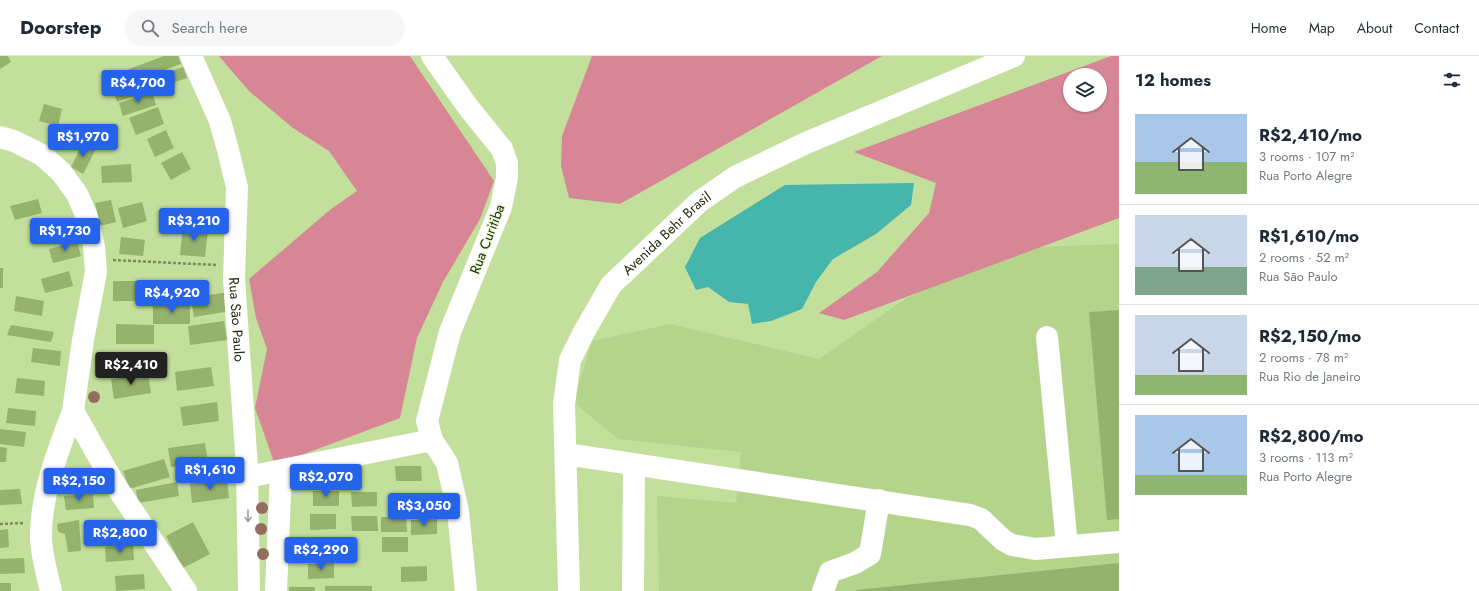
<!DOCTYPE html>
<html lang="en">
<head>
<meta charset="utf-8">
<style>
  body { margin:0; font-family:Jost,sans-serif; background:#f6f6f7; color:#1f2937; height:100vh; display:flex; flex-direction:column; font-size:15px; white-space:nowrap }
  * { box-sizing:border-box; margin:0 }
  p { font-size:13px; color:#747a83 }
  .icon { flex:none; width:22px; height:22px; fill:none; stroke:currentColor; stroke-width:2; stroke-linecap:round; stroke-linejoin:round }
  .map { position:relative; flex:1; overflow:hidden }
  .panel { display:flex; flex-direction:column; background:#fff; width:360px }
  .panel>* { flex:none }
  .buttons { position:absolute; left:1063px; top:12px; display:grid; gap:8px }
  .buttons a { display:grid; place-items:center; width:44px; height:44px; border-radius:50%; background:#fff; box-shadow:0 1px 3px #0004; font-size:20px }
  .price { position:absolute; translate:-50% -34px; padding:0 9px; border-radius:4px; background:#2563eb; color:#fff; font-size:13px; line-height:26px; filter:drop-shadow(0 1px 2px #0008) }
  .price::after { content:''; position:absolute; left:50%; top:24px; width:12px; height:9px; margin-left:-6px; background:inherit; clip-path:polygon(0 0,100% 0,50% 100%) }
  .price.selected { background:#222; color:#fff }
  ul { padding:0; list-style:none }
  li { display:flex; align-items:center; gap:12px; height:100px; padding:0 16px }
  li+li { border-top:1px solid #e0e1e3 }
  li span { display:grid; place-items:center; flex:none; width:112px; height:80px; border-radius:0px; color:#555 }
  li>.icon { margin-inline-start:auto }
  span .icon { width:48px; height:48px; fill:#fffc; stroke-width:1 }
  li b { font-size:17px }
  h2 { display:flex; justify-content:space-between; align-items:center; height:48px; padding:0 16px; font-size:17px }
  header { display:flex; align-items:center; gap:24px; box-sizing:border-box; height:56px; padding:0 20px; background:#fff; border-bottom:1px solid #e0e1e3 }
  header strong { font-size:19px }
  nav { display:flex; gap:22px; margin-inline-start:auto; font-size:14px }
  .search { width:280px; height:36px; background:#f6f6f7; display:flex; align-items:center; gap:10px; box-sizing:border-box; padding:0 14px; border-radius:22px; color:#747a83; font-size:15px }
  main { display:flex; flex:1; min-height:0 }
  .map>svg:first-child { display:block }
  .built { fill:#b5d48b }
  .forest { fill:#d78696; fill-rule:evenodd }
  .water { fill:#46b5ab }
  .building { fill:#95b36d }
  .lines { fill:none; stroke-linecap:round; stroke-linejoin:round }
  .path { stroke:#788c5c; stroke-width:2.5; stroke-dasharray:3 2; stroke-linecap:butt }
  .minor { stroke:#fff; stroke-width:22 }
  .tree { fill:#946c60 }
  .oneway { stroke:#9ca094 }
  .labels { text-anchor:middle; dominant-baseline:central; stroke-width:3; stroke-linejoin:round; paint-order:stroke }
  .street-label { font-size:14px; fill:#222d12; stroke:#ebfad9 }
</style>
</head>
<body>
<header>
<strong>Doorstep</strong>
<div class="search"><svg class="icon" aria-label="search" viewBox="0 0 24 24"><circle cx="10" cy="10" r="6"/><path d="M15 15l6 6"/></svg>Search here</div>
<nav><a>Home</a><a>Map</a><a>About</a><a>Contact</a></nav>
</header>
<main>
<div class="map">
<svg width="1119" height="535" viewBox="0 0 1119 535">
  <rect width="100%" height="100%" fill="#c2df9c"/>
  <path class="built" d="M1119 188V535H659L657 440 736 447 741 396 618 383 577 349 576 337 592 285 670 268 819 303 905 243 1012 192Z"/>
  <path class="forest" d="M219 0H410L494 125 480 163 443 226 417 282 400 362 275 409 255 352 267 293 256 262 249 223 331 153 357 135 329 95 293 72 249 35Z
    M592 0H882L620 148 569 142 561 110 562 80Z
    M1111 0H1119V162L844 264 819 257 877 216 929 157 936 127 854 96ZM1070 19H1100V49H1070Z"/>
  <path class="water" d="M914 127 911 149 876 178 833 203 816 226 802 253 771 265 752 268 748 248 729 246 708 231 696 234 685 211 700 182 785 129Z"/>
  <path class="building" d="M0 0H8L11 6 0 13Z
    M164 0H178L181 8 110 34 105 22Z
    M183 11 187 22 117 46 113 34Z
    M152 36 156 49 123 60 119 47Z
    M44 48 62 53 58 70 39 65Z
    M158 51 164 68 136 79 129 62Z
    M166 74 174 92 155 101 147 83Z
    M83 87 96 93 83 118 71 111Z
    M182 96 191 113 171 124 161 107Z
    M131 108 132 126 102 127 101 110Z
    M38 143 42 157 15 164 10 150Z
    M111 144 116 166 100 170 95 147Z
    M142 146 147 165 123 172 118 152Z
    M57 162 61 176 33 184 29 169Z
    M183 170 208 172 205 201 180 199Z
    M121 181 145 184 143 200 119 198Z
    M77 186 81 200 53 207 49 193Z
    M0 212H3V232H0Z
    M69 215 73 230 45 237 41 223Z
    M113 225H150L151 245H113Z
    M228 236 231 255 194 261 191 242Z
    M16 240 44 245 42 260 14 255Z
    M153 249H190V268H153Z
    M1119 254V463L1107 464 1089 256Z
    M224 265 227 284 190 289 188 270Z
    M116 268 154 269V288H116Z
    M11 269 54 276 51 286 7 279Z
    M33 292 61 295 60 310 31 306Z
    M211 311 214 330 177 335 175 316Z
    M148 318 151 337 114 343 111 323Z
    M17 322 45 325 44 340 15 337Z
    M217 346 219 365 183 370 180 351Z
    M8 352 36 355 35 370 6 367Z
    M0 373 26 376 24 391 0 388Z
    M205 387 208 406 171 411 168 392Z
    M0 391 7 392 6 406H0Z
    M164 403 170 421 129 433 123 415Z
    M395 410H421L422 425H396Z
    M227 423 229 442 192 447 190 428Z
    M177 426 179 440 138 447 136 434Z
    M20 433 22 448 0 449V434Z
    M313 435H339V450H313Z
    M351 436H377V450L352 451Z
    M93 438 94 452 66 454 64 440Z
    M408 439H434V454H408Z
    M310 458H336V473L310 474Z
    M351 460H377L378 475H352Z
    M381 461H406L407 476H381Z
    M437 463V478L411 479V464Z
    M79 464 81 495 68 496 65 478 58 476 57 468Z
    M193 466 210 498 183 512 166 480Z
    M122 472 123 487 94 489 93 474Z
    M8 473 9 491 0 492V474Z
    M382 481H408V496H382Z
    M300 482H326V497H300Z
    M133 489 134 504 106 506 105 491Z
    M24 502 25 517 0 518V503Z
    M334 507V522L308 523V508Z
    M1119 507V535H856V534Z
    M427 510V525L401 526V511Z
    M144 518 145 533 116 535 115 520Z
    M0 527H11V535H0Z
    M325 530H372V535H325Z
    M289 531H315V535H289Z"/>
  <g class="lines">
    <path class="path" d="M113 204 216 209
      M0 468 23 467"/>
    <g class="minor">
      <path id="s1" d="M191 0 220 65 228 94 237 131 234 223 247 412 249 535"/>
      <path d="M432 0 468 51 502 93 507 107V122L501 151 450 276 427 365 432 384"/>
      <path d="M0 81 14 85 42 99 61 116 77 138 87 161 94 190 96 216 83 284 73 355 112 424 186 535"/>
      <path d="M1047 281 1067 490"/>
      <path d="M566 398 970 459 981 463 1003 484 1012 489 1035 493 1119 486"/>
      <path d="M247 421 432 384 447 407 458 455 466 535"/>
      <path d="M51 535C47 518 42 501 41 483 40 439 58 395 73 355"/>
      <path d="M276 535 281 415"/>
      <path id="s2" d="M569 535 564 348 570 304 585 274 611 229 699 146 735 121 806 87 1014 0"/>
      <path d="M633 535 634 409"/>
      <path d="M823 535 830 516 855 507 870 498 879 444"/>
    </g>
  </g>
  <g class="tree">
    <circle cx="94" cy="341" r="6"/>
    <circle cx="262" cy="452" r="6"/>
    <circle cx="261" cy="473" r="6"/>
    <circle cx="263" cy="498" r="6"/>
  </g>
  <defs><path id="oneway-shaft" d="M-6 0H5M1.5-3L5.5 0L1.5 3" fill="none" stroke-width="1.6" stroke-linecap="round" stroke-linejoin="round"/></defs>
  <use class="oneway" href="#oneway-shaft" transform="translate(248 460) rotate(89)"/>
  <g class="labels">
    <g class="street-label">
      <text stroke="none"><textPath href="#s2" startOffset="393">Avenida Behr Brasil</textPath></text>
      <text transform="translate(487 183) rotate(-69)">Rua Curitiba</text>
      <text stroke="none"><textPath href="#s1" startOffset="272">Rua São Paulo</textPath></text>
    </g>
  </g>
</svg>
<div class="buttons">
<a><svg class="icon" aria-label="layers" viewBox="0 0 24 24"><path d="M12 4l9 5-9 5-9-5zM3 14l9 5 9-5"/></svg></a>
</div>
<b class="price" style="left:138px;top:48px">R$4,700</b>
<b class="price" style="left:83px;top:102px">R$1,970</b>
<b class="price" style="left:194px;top:186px">R$3,210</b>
<b class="price" style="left:65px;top:196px">R$1,730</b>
<b class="price" style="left:172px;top:258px">R$4,920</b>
<b class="price selected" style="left:131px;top:330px">R$2,410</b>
<b class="price" style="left:210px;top:435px">R$1,610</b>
<b class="price" style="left:326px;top:442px">R$2,070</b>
<b class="price" style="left:79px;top:446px">R$2,150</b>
<b class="price" style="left:424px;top:471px">R$3,050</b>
<b class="price" style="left:120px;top:498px">R$2,800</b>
<b class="price" style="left:321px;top:515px">R$2,290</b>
</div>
<section class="panel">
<h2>12 homes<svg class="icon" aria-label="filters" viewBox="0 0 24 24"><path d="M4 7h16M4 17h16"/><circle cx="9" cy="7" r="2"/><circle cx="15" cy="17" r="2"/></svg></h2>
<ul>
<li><span style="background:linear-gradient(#a9c7e8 60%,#8fb573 0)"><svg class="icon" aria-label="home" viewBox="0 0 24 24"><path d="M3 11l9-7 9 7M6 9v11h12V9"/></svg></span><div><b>R$2,410/mo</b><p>3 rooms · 107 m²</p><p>Rua Porto Alegre</p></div></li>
<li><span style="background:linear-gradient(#c9d6e8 65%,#7fa58c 0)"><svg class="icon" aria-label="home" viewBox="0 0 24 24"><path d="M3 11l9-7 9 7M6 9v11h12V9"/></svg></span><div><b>R$1,610/mo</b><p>2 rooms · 52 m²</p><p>Rua São Paulo</p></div></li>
<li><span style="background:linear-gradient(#c9d6e8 75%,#8fb573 0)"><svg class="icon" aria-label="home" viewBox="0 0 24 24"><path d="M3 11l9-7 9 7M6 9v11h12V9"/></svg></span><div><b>R$2,150/mo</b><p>2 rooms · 78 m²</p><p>Rua Rio de Janeiro</p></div></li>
<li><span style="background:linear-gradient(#a9c7e8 75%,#8fb573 0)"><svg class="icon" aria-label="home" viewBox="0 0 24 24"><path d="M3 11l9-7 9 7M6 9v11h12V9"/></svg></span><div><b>R$2,800/mo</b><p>3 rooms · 113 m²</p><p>Rua Porto Alegre</p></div></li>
</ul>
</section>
</main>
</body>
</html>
